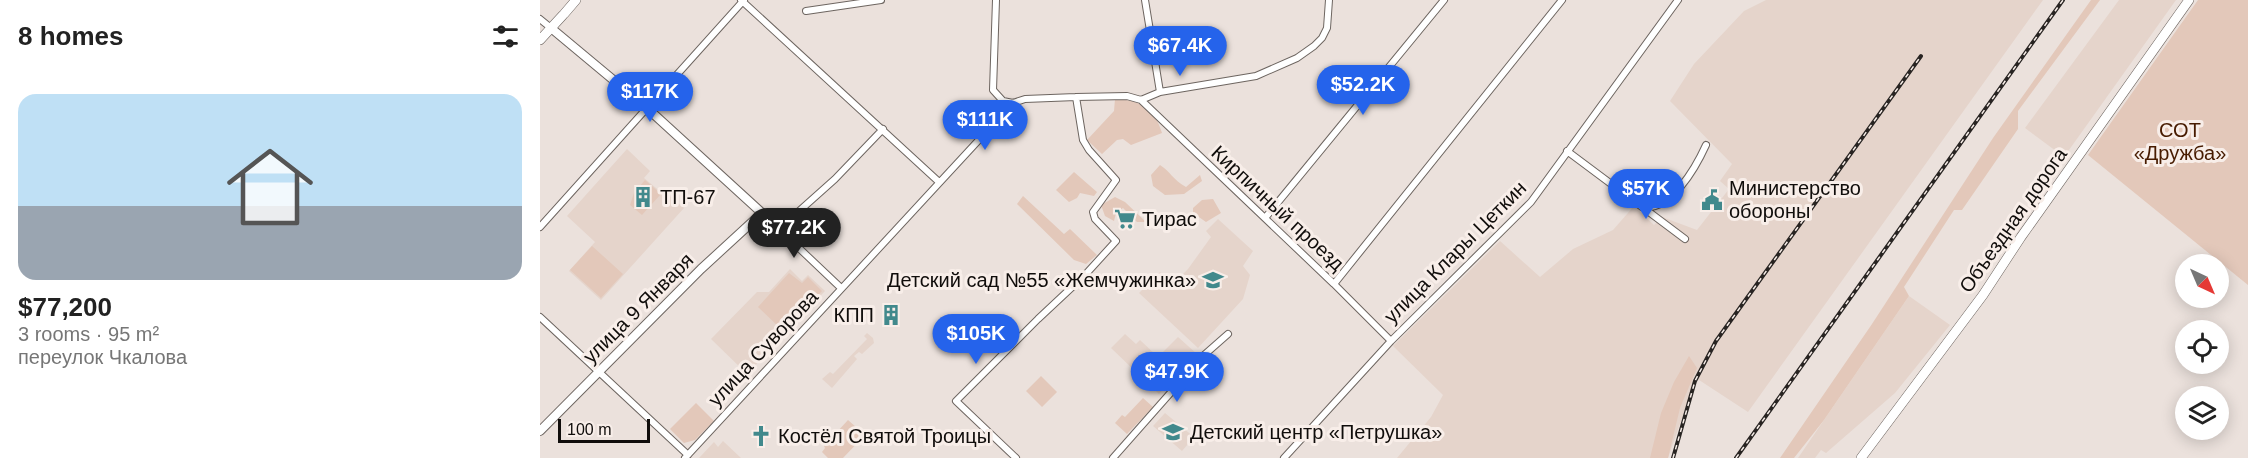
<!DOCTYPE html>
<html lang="en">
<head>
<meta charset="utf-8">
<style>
  body { margin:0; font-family:Helvetica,sans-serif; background:#f2f2f2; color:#222; height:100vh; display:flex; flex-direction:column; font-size:22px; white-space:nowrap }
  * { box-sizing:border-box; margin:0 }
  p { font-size:20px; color:#767676 }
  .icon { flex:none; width:33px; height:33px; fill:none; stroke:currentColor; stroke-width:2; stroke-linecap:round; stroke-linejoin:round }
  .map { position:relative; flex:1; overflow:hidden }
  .side { display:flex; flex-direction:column; background:#fff; width:540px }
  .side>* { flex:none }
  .needle { width:39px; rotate:136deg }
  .tools { position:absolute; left:1635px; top:254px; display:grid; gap:12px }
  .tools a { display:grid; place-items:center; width:54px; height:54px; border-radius:50%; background:#fff; box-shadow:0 3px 15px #0003; font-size:30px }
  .scale { position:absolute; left:18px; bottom:15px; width:92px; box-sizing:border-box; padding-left:6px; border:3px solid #100d0b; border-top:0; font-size:16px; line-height:21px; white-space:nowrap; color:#100d0b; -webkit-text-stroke:4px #f8eee9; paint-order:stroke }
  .price { position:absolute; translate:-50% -51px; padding:0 14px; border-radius:21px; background:#2563eb; color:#fff; font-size:20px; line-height:39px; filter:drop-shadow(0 2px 3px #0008) }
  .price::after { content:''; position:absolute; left:50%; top:36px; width:18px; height:14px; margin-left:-9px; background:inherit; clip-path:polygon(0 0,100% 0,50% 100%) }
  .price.active { background:#222; color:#fff }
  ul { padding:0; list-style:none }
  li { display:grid; align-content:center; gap:12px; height:318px; padding:0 18px }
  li+li { border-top:2px solid #e0e0e0 }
  li span { display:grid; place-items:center; height:186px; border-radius:18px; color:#555 }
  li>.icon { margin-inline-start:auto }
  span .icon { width:108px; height:108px; fill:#fffc; stroke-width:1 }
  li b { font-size:26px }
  h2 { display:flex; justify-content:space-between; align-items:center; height:72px; padding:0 18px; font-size:26px }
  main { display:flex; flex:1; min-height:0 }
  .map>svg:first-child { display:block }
  .built { fill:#e5d4cb }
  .green { fill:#e3c8ba }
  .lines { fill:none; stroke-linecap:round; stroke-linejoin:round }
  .street-casing { stroke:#6d6560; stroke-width:8 }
  .secondary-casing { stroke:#6d6560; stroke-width:10 }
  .primary-casing { stroke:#6d6560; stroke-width:10 }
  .street { stroke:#fff; stroke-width:6 }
  .secondary { stroke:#fff; stroke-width:8 }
  .primary { stroke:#fff; stroke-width:9 }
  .rail-casing { stroke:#282422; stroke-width:4 }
  .rail { stroke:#f8eee9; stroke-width:1.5; stroke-dasharray:4.5; stroke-linecap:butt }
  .labels { text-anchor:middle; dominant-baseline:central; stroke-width:6; stroke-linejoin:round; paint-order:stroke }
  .park-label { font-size:20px; fill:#471b00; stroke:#f8eee9 }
  .poi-label { font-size:20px; fill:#100d0b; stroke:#f8eee9; text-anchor:start }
  .street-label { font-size:20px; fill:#100d0b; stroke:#f8eee9 }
</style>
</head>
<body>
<main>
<section class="side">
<h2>8 homes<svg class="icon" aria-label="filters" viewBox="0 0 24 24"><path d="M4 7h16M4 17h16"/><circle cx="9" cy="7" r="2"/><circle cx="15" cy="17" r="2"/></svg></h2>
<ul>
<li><span style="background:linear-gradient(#bfe0f5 60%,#9aa5b1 0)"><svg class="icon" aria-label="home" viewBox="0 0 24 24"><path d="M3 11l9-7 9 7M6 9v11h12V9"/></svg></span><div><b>$77,200</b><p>3 rooms · 95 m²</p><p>переулок Чкалова</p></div></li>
</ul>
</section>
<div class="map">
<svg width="1708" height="458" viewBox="0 0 1708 458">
  <rect width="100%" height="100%" fill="#ebe1dc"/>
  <path class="built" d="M1226 0H1503L1208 412 1156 378 1128 458H857L891 417 903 395 853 346 960 241 1000 277 1033 249 1073 230 1094 206 1114 225 1122 217 1157 230 1189 189 1180 181 1192 164 1130 101 1154 64 1204 11Z
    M1579 0H1636L1524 157 1485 128Z
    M87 149 110 171 104 178 122 193 124 191 144 208 61 300 29 271 55 242 27 216Z
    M678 219 713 251 703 266 710 275 703 299 658 348 599 293 620 272 633 284 648 269 671 237 666 231Z
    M250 269 262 281 268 275 285 291 207 374 171 339 217 292H229Z
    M1369 296 1410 325 1355 393 1286 453 1281 450 1275 458H1258Z
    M327 333 333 338 334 343 322 354 319 352 314 356 317 359 292 388 282 379 290 372 293 374 327 339 324 336Z
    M585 334 596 344 600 340 618 357 638 337 657 354 619 394 571 348Z
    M625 413 654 437 642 451 613 426Z
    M183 441 201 458H159L174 442 178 447Z"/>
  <path class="green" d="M1551 0H1560L1478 111V129L1422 210H1414L1364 287 1369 296 1284 420 1254 458H1240L1332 324 1453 138Z
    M1658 0H1708V285L1548 155Z
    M575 99C601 100 615 109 622 133L591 145 583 139 577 140 562 154 547 140 574 111Z
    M620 165C630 171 633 180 646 187L660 175 662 181 644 194 625 195 613 186 611 175Z
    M534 172 557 192 554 196 540 193 537 198 529 202 516 190Z
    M105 180 121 194 102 215 90 205 94 193Z
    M483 196 524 234 530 229 557 255 546 264 534 260 477 204Z
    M575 197 585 202 606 222H597L583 208 576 213 574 221 565 216 561 205Z
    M673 199 681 213 666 222 653 213V208L662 200Z
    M52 246 83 274 61 298 30 270Z
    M249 273 262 283 268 277 282 291 244 332 218 307Z
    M1149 356 1157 368 1140 408 1128 458H1110L1121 413 1134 382Z
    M501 376 517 392 502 407 486 391Z
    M603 398 613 407 587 434 575 423 582 415 585 417Z
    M156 403 174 421 155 440 144 443 130 429Z
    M308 420 325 435 303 458H288L282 452 285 448 284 446Z"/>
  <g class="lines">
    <defs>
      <path id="street" d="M201 0 399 182
        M456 0 453 90 463 101 473 103 485 99 536 97 587 96 601 100 620 92 716 76 757 58 774 46 782 38 787 28 789 0
        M605 0 620 92
        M266 11 341 0
        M0 19 11 28
        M601 100 794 284 851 341
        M1027 151 1102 207C1131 212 1156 167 1166 145
        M1105 209 1145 239
        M222 213 301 288
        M725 218 904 0
        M0 227 204 0
        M239 229 295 179 343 129
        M794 284 1022 0
        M0 317 148 455
        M145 458 473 103
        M476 458 416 401 498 319 545 275 576 241 555 219 553 212 576 180 549 150 543 140 536 97
        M573 458 663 356 688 334
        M744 458 851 341 991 202 1138 0"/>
      <path id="secondary" d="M0 431 161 269 222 213 107 108 11 28"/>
      <path id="primary" d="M24 14 36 0
        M0 40 23 15
        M1321 458 1443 295 1481 237 1649 0"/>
    </defs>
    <use href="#street" class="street-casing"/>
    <use href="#secondary" class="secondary-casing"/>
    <use href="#primary" class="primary-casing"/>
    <use href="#street" class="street"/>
    <use href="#secondary" class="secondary"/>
    <use href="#primary" class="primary"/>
    <defs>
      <path id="rail" d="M1133 458 1155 381 1176 341 1381 56
        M1196 458 1523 0"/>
    </defs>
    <use href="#rail" class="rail-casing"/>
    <use href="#rail" class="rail"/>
  </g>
  <defs>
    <symbol id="building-bare" viewBox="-9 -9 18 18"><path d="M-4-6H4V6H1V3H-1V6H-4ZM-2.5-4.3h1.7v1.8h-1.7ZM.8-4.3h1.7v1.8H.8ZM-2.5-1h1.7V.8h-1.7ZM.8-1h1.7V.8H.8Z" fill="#41898c" stroke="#f8eee9" stroke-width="2.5" paint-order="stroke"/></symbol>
    <symbol id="civic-bare" viewBox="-9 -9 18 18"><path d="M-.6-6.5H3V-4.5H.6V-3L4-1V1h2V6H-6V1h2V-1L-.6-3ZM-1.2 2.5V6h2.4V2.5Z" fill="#41898c" stroke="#f8eee9" stroke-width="2.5" paint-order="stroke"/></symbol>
    <symbol id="supermarket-bare" viewBox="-9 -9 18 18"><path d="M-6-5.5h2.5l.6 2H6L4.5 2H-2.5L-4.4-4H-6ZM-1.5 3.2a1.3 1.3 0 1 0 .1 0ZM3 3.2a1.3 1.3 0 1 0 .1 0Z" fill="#41898c" stroke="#f8eee9" stroke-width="2.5" paint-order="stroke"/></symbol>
    <symbol id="school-bare" viewBox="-9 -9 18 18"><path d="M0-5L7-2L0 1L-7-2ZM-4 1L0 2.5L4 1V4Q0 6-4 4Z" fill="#41898c" stroke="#f8eee9" stroke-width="2.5" paint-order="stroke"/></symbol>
    <symbol id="church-bare" viewBox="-9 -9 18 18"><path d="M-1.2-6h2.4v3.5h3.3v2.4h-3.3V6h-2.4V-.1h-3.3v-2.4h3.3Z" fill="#41898c" stroke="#f8eee9" stroke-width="2.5" paint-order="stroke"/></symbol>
  </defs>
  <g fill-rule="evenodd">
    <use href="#building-bare" x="88" y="182" width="30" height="30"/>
    <use href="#civic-bare" x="1157" y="185" width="30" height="30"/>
    <use href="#supermarket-bare" x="570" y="204" width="30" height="30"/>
    <use href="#school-bare" x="658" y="265" width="30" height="30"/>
    <use href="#building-bare" x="336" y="300" width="30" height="30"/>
    <use href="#school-bare" x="618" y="417" width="30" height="30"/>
    <use href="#church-bare" x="206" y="421" width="30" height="30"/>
  </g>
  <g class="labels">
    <g class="park-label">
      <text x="1640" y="130">СОТ<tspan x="1640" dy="23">«Дружба»</tspan></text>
    </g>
    <g class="poi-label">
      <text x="1189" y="188">Министерство<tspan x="1189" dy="23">обороны</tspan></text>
      <text x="120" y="197">ТП-67</text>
      <text x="602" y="219">Тирас</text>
      <text x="656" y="280" text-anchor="end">Детский сад №55 «Жемчужинка»</text>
      <text x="334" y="315" text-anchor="end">КПП</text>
      <text x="650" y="432">Детский центр «Петрушка»</text>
      <text x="238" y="436">Костёл Святой Троицы</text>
    </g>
    <g class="street-label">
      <text transform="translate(738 208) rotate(43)">Кирпичный проезд</text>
      <text transform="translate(1473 220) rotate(-55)">Объездная дорога</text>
      <text transform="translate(915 252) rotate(-45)">улица Клары Цеткин</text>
      <text transform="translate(98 308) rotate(-45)">улица 9 Января</text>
      <text transform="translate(223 348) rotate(-47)">улица Суворова</text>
    </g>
  </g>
</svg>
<div class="tools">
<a><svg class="needle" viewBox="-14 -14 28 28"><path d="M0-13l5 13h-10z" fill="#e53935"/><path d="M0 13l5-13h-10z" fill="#767676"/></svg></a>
<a><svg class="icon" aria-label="locate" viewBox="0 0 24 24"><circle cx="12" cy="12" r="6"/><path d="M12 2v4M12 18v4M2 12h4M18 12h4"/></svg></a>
<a><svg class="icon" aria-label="layers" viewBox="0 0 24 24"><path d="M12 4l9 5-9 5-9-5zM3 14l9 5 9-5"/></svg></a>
</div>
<div class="scale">100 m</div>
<b class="price" style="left:640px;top:77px">$67.4K</b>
<b class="price" style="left:823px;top:116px">$52.2K</b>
<b class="price" style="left:110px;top:123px">$117K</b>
<b class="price" style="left:445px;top:151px">$111K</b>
<b class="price" style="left:1106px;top:220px">$57K</b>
<b class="price active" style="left:254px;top:259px">$77.2K</b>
<b class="price" style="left:436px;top:365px">$105K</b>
<b class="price" style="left:637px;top:403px">$47.9K</b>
</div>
</main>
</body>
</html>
